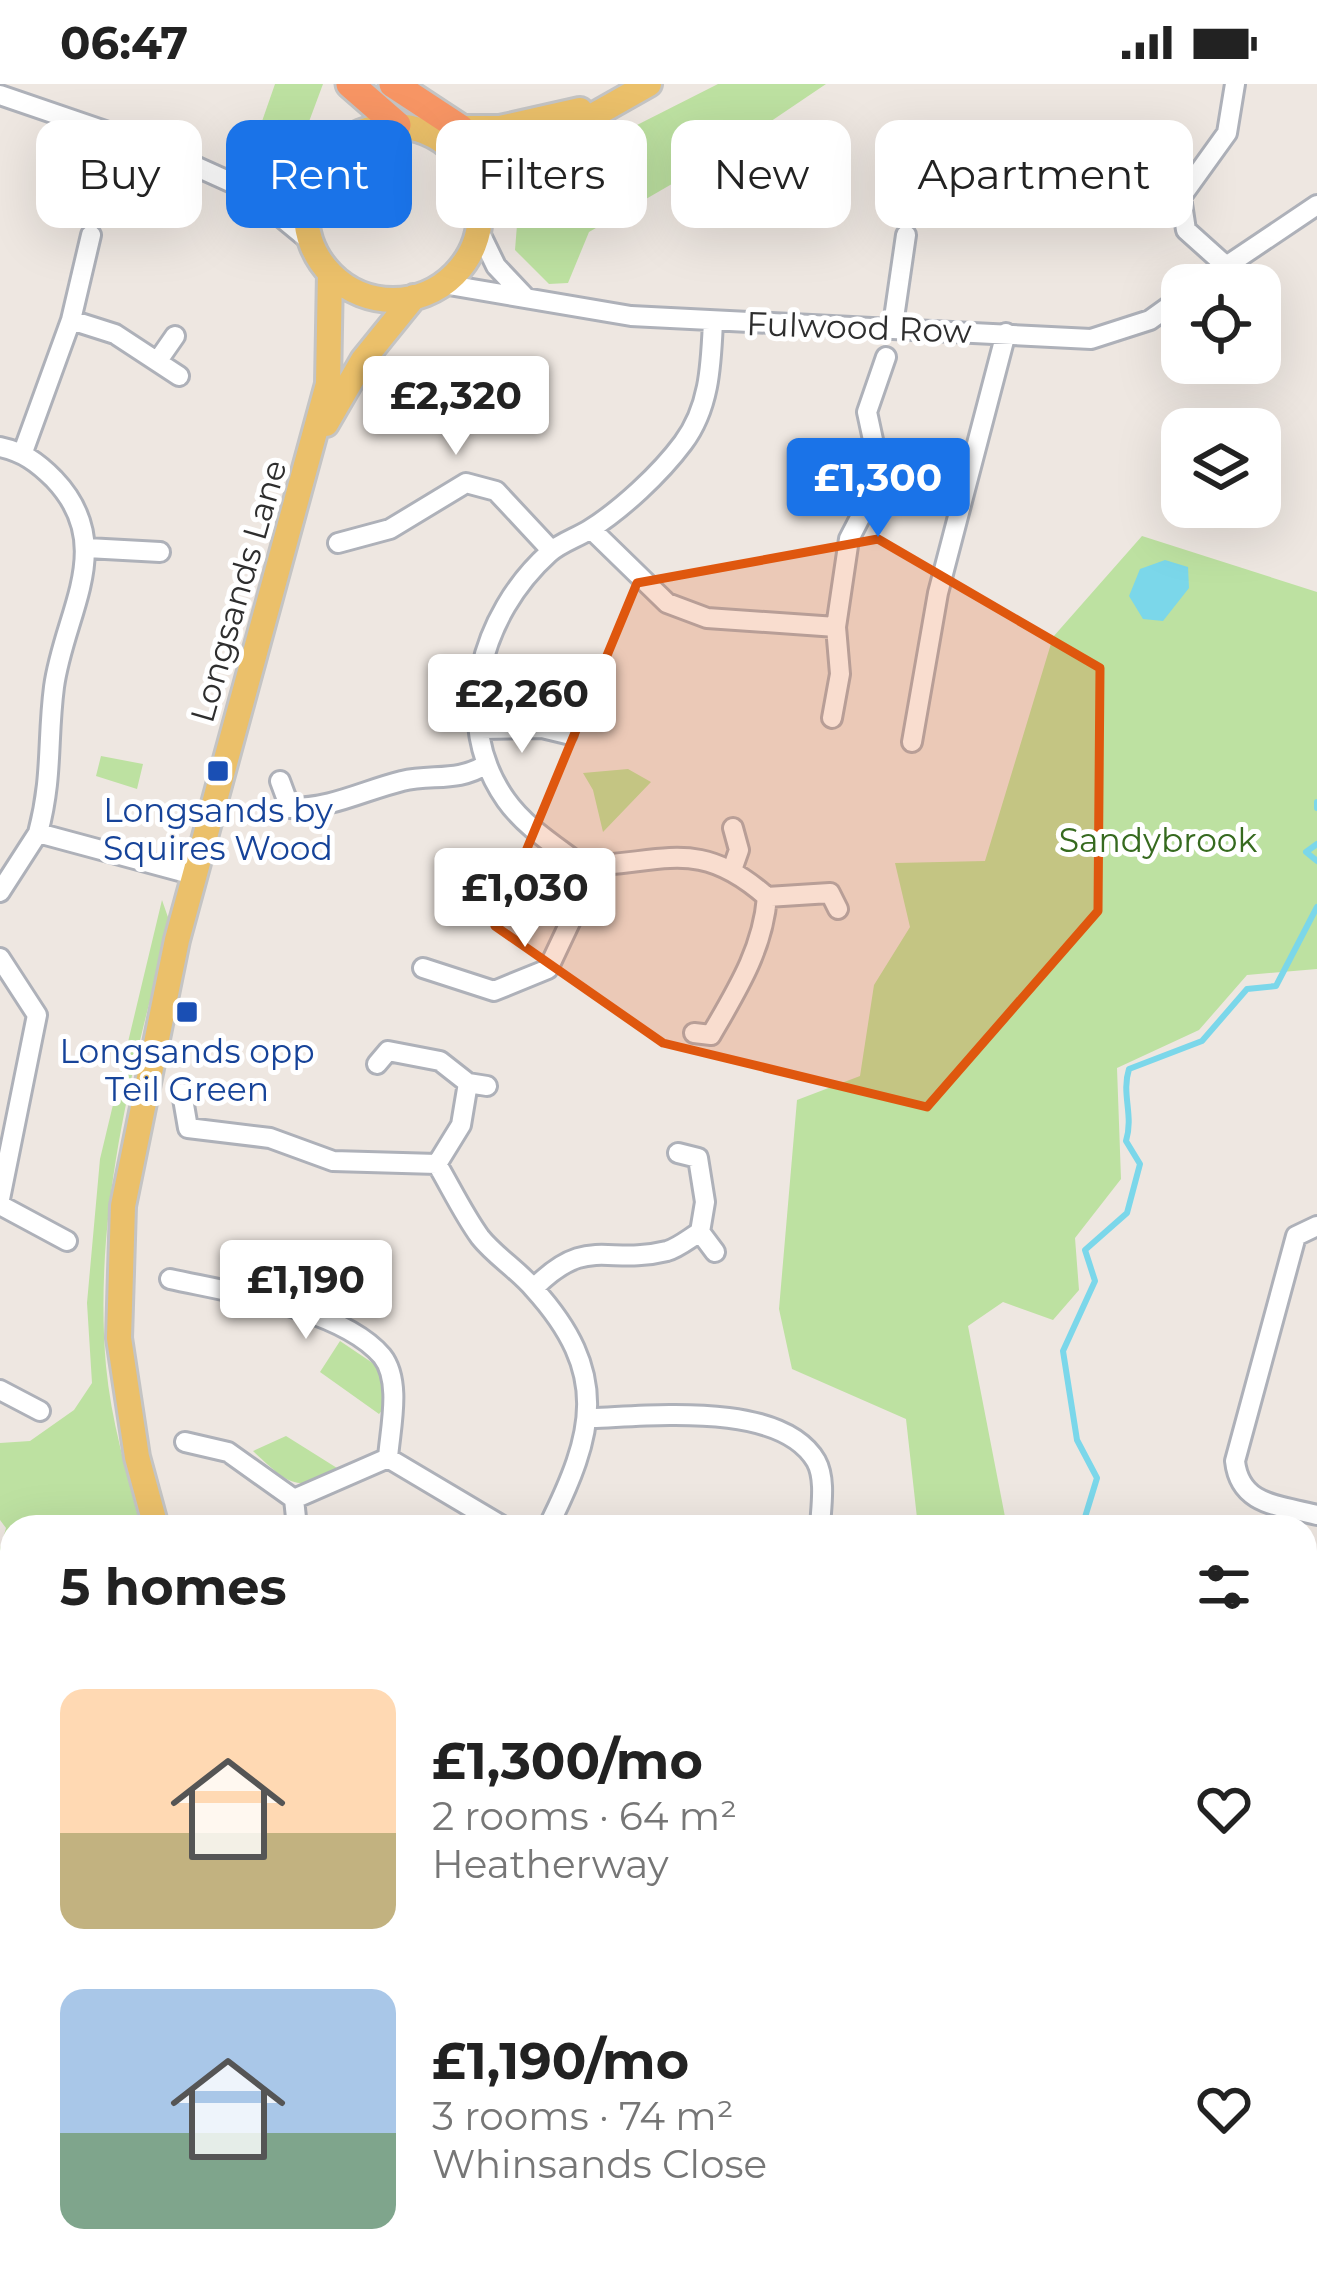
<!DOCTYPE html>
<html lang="en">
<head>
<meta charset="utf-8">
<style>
  body { margin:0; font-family:Montserrat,sans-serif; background:#f6f6f6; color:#222; height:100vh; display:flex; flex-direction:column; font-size:45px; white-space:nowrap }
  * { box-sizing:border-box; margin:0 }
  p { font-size:39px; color:#767676 }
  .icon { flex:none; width:66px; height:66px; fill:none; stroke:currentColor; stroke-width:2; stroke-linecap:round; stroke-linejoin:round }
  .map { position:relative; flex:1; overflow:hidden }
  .details { position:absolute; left:0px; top:1431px; width:1317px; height:771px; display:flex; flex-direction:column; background:#fff; border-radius:36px 36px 0 0; box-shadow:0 12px 48px #0002 }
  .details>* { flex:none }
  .hud { position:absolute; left:36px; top:36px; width:1245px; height:108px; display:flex; gap:24px }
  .controls { position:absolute; left:1161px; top:180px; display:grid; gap:24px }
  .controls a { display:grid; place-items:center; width:120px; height:120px; border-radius:24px; background:#fff; box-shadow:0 12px 48px #0002; font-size:60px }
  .price { position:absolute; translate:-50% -102px; padding:0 27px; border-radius:12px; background:#fff; color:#222; font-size:39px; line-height:78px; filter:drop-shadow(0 3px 6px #0008) }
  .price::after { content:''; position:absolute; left:50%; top:72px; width:36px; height:27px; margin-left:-18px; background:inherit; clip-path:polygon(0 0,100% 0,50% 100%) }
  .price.selected { background:#1a73e8; color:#fff }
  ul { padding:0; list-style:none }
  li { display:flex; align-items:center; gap:36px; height:300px; padding:0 60px }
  li span { display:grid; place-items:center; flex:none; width:336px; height:240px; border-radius:24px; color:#555 }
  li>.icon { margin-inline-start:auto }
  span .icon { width:144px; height:144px; fill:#fffc; stroke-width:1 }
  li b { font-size:51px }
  h2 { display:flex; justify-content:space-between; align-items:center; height:144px; padding:0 60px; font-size:51px }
  .tag { padding:0 42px; border-radius:24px; background:#fff; box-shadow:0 12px 48px #0002; font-size:42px; line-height:108px }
  .tag.selected { background:#1a73e8; color:#fff }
  .status { display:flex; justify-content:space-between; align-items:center; height:84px; padding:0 60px; background:#fff; direction:ltr }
  .status svg { height:33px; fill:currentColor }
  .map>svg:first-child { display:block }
  .education { fill:#eee3d2 }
  .green { fill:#bde1a1 }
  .water { fill:#7bd7ea }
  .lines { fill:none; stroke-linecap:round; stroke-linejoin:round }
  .stream { stroke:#7bd7ea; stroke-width:6 }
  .minor-casing { stroke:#aeb1b9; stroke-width:24 }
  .major-casing { stroke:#c4c4c4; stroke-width:30 }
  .highway-casing { stroke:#c4c4c4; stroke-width:33 }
  .minor { stroke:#fff; stroke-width:18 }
  .major { stroke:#ebc06a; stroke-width:24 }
  .highway { stroke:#f79564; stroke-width:27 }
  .marked { fill:#df570e; fill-opacity:0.2; stroke:#df570e; stroke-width:9; stroke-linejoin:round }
  .transit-dot { fill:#1a4fb4; stroke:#fff; stroke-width:4.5 }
  .labels { text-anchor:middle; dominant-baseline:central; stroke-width:10; stroke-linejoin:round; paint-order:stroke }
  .street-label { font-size:33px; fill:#2e2e2e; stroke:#fff }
  .transit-label { font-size:33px; fill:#164399; stroke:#fff }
  .park-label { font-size:33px; fill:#366a1f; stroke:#fff }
</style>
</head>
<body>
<div class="status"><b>06:47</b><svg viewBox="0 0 49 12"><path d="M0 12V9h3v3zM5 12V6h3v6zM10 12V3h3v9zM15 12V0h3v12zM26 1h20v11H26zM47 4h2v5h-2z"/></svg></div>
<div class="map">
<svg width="1317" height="2200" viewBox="0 0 1317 2200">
  <rect width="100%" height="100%" fill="#eee7e1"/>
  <path class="education" d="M0 2027 12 2034V2190H190L188 2200H0Z"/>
  <path class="green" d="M275 0H323L294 78 245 86Z
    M718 0H826L715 75 589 148 568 199 549 200 515 166 519 116 552 84Z
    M1142 452 1317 508V885L1247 891 1199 946 1117 984 1121 1095 1075 1154 1079 1206 1053 1236 1003 1218 968 1242 1007 1443H918L906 1335 792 1285 779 1225 797 1016 860 992 874 901 910 843 895 779 985 777 1053 553Z
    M101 672 143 680 137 705 96 692Z
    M628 685 651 698 603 748 593 706 583 689Z
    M162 816 170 839C132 983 93 1131 106 1282 111 1336 127 1390 141 1443H12V1774L0 1783V1465L6 1444 0 1436V1359L30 1357 74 1326 92 1299 87 1219 100 1075Z
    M340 1257 380 1284 384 1324 379 1330 320 1288Z
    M286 1352 345 1389C293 1406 292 1403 253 1367Z
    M261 2190H998L992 2200H259Z"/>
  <path class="water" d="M1165 476 1188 483 1189 504 1163 537 1143 535 1129 512 1140 485Z"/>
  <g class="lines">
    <path class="stream" d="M1317 718V724
      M1317 760 1306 768 1317 777
      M1082 1443 1097 1394 1077 1356 1063 1267 1095 1197 1085 1166 1127 1129 1140 1080 1126 1057C1134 1031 1121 1010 1129 985L1202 957 1247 905 1276 902 1317 823
      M1006 2200 1007 2190"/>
    <defs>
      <path id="minor" d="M0 11 155 64 248 106 310 157
        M248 106 277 105 315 89
        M478 145 496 182 526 214
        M1225 181 1186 146 1181 113 1227 49 1235 0
        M443 200 631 232 1091 255 1150 236 1182 213
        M1198 201 1317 121
        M71 236 115 250 179 292
        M893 241 906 151
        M159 275 175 252
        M0 363C23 368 37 378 54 395 118 462 64 528 54 603 47 657 53 692 38 749
        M23 368 71 236 91 151
        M591 445 667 519 707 534 836 543
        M338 459 390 445 466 399 496 407 551 466
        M87 464 160 468
        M832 634 840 590 836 543 849 455 881 393 867 328 886 273
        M481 645 542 644 567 650
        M912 658 938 509 1006 249
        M280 697 290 724C333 724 362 707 402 697 433 690 458 698 485 681
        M733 744 739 766 733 783
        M0 808 38 749 194 791
        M767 813 830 809 838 825
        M0 874 37 931 0 1115
        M423 884 494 907 548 885 573 832 582 782
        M694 949 711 951C737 906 763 865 767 813 698 752 664 780 582 782 556 762 525 743 506 716 450 637 481 530 549 469 560 459 576 454 589 446 621 426 660 390 683 359 710 323 711 280 713 237
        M377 980 388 967 440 977 468 999 487 1002
        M182 1009 188 1044 270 1054 333 1077 437 1080C451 1104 464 1131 480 1153 495 1172 518 1186 534 1205 610 1289 595 1349 548 1443
        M678 1069 698 1074 705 1118 700 1148 715 1168
        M437 1080 461 1041 468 999
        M0 1121 67 1157
        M1317 1142 1296 1152 1235 1377C1240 1422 1279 1421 1317 1431
        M170 1195C229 1208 341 1224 382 1272 402 1297 390 1345 388 1374
        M534 1204C588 1150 606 1182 667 1167 678 1164 690 1154 700 1148
        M0 1306 40 1327
        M592 1334C651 1332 781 1317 816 1377 826 1395 821 1423 820 1443
        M185 1358 228 1368 294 1415 297 1443
        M294 1415 388 1374 504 1443
        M1305 1615 1317 1600
        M0 1656 5 1636
        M0 1807 12 1796
        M1305 1991 1317 1994
        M1305 2170 1317 2169
        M1264 2200 1266 2190"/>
      <path id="major" d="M306 129a87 87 0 1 1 174 0a87 87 0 1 1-174 0Z
        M443 44H500L580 26
        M480 121 520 73 649 0
        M326 340 363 276 414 213
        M156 1443 137 1373 119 1254 123 1122 177 856 328 300 330 189
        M223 2200 224 2190"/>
      <path id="highway" d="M350 0 397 41
        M393 0 460 44"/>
    </defs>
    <use href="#minor" class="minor-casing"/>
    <use href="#major" class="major-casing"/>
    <use href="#highway" class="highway-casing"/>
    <use href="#minor" class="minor"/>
    <use href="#major" class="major"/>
    <use href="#highway" class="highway"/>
  </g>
  <path class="marked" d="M878 455 1100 584 1098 827 927 1023 663 959 495 842 637 499Z"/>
  <g class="transit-dot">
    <rect x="206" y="675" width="24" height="24" rx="6"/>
    <rect x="175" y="916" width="24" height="24" rx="6"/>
  </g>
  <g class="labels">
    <g class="street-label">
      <text transform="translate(859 243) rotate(2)">Fulwood Row</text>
      <text transform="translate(238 507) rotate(-74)">Longsands Lane</text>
    </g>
    <g class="transit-label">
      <text x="218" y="726">Longsands by<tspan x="218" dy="38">Squires Wood</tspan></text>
      <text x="187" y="967">Longsands opp<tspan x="187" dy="38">Teil Green</tspan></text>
    </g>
    <g class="park-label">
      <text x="1158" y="756">Sandybrook</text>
    </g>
  </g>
</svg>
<div class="controls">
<a><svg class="icon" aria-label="locate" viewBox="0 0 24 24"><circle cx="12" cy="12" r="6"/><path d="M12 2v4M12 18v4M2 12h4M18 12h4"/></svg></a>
<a><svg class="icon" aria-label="layers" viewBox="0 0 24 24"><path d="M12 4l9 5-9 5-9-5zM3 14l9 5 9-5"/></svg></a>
</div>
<b class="price" style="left:456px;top:374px">£2,320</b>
<b class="price selected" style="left:878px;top:456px">£1,300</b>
<b class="price" style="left:522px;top:672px">£2,260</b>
<b class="price" style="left:525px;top:866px">£1,030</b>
<b class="price" style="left:306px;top:1258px">£1,190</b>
<div class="hud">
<a class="tag">Buy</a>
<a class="tag selected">Rent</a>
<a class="tag">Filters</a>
<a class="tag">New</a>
<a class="tag">Apartment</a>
</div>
<section class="details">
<h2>5 homes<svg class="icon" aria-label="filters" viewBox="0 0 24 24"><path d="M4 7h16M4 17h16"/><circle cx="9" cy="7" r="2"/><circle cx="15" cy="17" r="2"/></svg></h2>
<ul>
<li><span style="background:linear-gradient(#ffd9b3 60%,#c2b280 0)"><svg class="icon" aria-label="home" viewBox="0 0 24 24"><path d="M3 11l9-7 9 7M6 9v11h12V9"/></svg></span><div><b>£1,300/mo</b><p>2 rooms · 64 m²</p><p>Heatherway</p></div><svg class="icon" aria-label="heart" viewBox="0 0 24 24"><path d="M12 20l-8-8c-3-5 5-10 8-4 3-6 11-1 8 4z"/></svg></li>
<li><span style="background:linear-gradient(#a9c7e8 60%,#7fa58c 0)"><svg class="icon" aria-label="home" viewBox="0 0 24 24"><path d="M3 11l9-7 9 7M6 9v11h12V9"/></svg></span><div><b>£1,190/mo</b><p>3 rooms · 74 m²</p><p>Whinsands Close</p></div><svg class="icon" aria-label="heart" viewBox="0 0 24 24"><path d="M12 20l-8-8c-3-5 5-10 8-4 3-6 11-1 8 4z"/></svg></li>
</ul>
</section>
</div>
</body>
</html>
